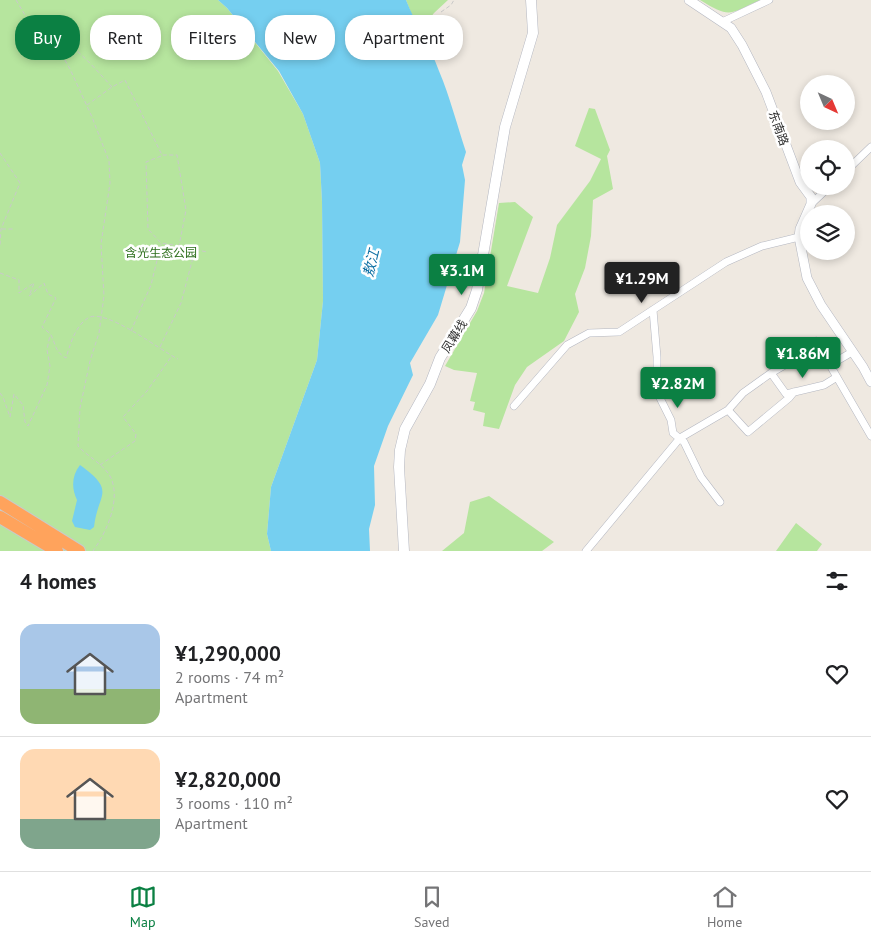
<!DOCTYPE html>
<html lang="en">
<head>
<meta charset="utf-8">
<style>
  body { margin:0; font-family:"PT Sans","Noto Sans SC",sans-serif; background:#f6f6f6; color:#202124; height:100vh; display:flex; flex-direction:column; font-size:19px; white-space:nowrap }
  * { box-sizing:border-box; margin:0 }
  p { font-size:16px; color:#757577 }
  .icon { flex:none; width:28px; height:28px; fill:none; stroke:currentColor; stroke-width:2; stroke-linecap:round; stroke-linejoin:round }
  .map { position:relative; height:551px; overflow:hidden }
  .side { display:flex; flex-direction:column; background:#fff; flex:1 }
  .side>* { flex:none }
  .hud { position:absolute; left:15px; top:15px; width:500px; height:45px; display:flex; gap:10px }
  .needle { width:32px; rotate:136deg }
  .buttons { position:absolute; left:800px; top:75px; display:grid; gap:10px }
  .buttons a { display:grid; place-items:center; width:55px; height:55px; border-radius:50%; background:#fff; box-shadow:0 2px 8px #0003; font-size:25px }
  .price { position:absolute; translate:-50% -42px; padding:0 11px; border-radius:5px; background:#0b8043; color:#fff; font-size:16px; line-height:32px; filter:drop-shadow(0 1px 2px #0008) }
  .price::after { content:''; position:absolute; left:50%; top:30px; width:15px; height:11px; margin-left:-8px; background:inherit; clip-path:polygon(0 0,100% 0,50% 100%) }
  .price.selected { background:#222; color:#fff }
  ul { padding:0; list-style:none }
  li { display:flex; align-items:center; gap:15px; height:125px; padding:0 20px }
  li+li { border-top:1px solid #e0e0e0 }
  li span { display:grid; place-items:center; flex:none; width:140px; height:100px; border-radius:15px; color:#555 }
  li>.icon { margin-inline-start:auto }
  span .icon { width:60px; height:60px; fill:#fffc; stroke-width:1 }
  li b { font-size:21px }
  h2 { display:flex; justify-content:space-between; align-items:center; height:60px; padding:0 20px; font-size:21px }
  .pill { padding:0 18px; border-radius:20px; background:#fff; box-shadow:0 2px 8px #0003; font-size:18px; line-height:45px }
  .pill.selected { background:#0b8043; color:#fff }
  .menu { display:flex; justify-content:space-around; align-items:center; height:70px; border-top:1px solid #e0e0e0; background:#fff; font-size:14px; color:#757577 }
  .menu a { display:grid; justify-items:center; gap:2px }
  .menu .selected { color:#0b8043 }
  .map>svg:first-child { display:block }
  .green { fill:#b6e59e }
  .water { fill:#75cff0 }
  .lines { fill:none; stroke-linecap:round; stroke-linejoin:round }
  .minor-casing { stroke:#b4b7c1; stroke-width:8 }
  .tertiary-casing { stroke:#b4b7c1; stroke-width:10 }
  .secondary-casing { stroke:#b4b7c1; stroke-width:11 }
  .motorway-casing { stroke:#c9c9c9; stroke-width:14 }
  .path { stroke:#c9c9c9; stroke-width:1; stroke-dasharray:4 2.5; stroke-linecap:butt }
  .minor { stroke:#fff; stroke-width:7 }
  .tertiary { stroke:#fff; stroke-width:9 }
  .secondary { stroke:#fff; stroke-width:10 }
  .motorway { stroke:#ffa35c; stroke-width:12 }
  .labels { text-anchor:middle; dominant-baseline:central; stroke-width:5; stroke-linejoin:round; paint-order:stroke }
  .street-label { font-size:12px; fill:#2e2e2e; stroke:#fff }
  .park-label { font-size:12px; fill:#2c6e1b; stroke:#fff }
  .water-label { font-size:14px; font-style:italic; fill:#0d6fa3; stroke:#fff }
</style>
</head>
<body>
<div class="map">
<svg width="871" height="551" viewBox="0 0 871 551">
  <rect width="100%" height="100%" fill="#efe9e1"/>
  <path class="green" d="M0 0H218L227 8 278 71 303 114 320 163 322 202 323 301 317 360 271 487 267 534 271 551H0Z
    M406 0H448L434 13 427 22 415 23Z
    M700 0H760C729 14 731 19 700 0Z
    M589 108 595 109 610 150 607 156 613 189 593 200 591 236 585 268 575 294 579 312 564 341 527 367 515 385 499 429 483 426 485 413 473 410 475 402 470 401 477 373 454 370 445 366 477 311 484 293 499 203 515 202 533 217 507 286 538 293 550 258 557 225 590 181 601 159 575 146Z
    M489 496 554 542 542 551H442L464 533 470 502Z
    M796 523 822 544 817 551H776Z"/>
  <path class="water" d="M218 0H406C416 25 430 46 439 71 450 97 457 125 466 152L462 165 465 180 460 242 438 315 410 363 413 375 388 426 374 466 375 505 369 529 370 551H271L267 534 271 487 317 360 323 301 322 202 320 163 303 114 279 71 227 8Z
    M80 465C117 492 98 492 94 527L90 530 75 527 72 521 77 500C71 488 72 475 80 465Z"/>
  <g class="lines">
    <defs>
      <path id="minor" d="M722 22 769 0
        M846 171 871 147
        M811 204 830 186
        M653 310 657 357V392L671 420 673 433 684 442 701 477 720 502
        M816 341 871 436
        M830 365 852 352
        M771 373 786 394 824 385 837 377
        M514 406 567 345 589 333 619 332 726 262 762 246 799 237
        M728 410 748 432 789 398 794 392
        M586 551 680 438 728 410 743 393 771 373 818 346"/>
      <path id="tertiary" d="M689 0 731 28 742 45 766 92 800 182 811 197V204L800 229 799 237 807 278 821 305 863 367 871 382"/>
      <path id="secondary" d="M404 551 399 467 400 450 405 429 430 384 440 358 471 308 477 290 505 127 533 33 531 0"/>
      <path id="motorway" d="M0 502 79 551
        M0 517 57 551"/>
    </defs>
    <use href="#minor" class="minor-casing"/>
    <use href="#tertiary" class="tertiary-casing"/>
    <use href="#secondary" class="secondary-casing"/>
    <use href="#motorway" class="motorway-casing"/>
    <path class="path" d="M16 0 25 15 58 48 70 69 92 117 109 161 110 183 101 244 104 296 99 333 90 361 80 408 78 446C88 457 105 465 111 478 121 501 106 533 93 551
      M441 12 451 5 454 0
      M39 28C69 38 91 64 112 87
      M87 105 112 87 125 80 162 155H177L186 210 179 246 207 252
      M0 153 20 183 1 229 0 245
      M161 156 146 162 148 229 161 243 179 246
      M2 229H15
      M0 273 19 280V293L34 283 29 296 44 283 48 294 56 298 42 327C44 329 49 332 51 335 56 345 55 352 66 358 70 345 75 326 88 318 105 307 161 351 178 359
      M131 331 151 285 161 244
      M160 347 181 303 195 250
      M0 393 3 397 10 417 14 394 23 405 25 422 28 426 47 385 50 366 47 350 50 335
      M100 465 135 441 136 434 123 417 147 391 171 357"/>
    <use href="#minor" class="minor"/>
    <use href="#tertiary" class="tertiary"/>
    <use href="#secondary" class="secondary"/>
    <use href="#motorway" class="motorway"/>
  </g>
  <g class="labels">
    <g class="street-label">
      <text transform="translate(779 128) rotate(70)">东南路</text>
      <text transform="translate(454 336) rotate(-58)">凤幕线</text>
    </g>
    <g class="park-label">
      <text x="161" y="252">含光生态公园</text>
    </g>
    <g class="water-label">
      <text transform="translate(371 263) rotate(-76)">敖江</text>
    </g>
  </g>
</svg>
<div class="buttons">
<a><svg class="needle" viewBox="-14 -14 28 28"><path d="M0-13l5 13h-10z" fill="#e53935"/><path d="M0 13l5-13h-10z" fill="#757577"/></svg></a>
<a><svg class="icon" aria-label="locate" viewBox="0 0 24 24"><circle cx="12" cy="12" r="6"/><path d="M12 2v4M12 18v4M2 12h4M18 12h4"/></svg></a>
<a><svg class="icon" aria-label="layers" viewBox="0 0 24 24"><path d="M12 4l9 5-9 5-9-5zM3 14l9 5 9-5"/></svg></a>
</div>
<b class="price" style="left:462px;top:296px">¥3.1M</b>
<b class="price selected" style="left:642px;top:304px">¥1.29M</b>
<b class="price" style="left:803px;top:379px">¥1.86M</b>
<b class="price" style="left:678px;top:409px">¥2.82M</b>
<div class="hud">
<a class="pill selected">Buy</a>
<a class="pill">Rent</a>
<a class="pill">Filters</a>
<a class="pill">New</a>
<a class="pill">Apartment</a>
</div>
</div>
<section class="side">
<h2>4 homes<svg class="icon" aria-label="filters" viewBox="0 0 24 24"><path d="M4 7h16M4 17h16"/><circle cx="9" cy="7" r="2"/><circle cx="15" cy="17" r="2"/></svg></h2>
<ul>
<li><span style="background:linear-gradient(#a9c7e8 65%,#8fb573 0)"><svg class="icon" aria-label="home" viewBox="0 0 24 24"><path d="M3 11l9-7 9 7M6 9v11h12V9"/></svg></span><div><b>¥1,290,000</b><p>2 rooms · 74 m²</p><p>Apartment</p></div><svg class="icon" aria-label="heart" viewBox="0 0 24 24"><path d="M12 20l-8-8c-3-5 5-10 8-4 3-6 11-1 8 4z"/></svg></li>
<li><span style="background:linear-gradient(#ffd9b3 70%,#7fa58c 0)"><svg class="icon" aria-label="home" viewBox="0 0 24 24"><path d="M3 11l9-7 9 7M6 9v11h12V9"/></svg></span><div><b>¥2,820,000</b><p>3 rooms · 110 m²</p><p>Apartment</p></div><svg class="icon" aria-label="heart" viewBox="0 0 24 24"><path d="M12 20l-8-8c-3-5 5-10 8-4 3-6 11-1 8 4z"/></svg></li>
</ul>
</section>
<nav class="menu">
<a class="selected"><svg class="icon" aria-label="map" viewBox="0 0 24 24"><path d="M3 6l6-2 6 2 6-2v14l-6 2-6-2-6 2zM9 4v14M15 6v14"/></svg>Map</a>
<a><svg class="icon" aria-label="saved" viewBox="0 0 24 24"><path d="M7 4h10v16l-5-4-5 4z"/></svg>Saved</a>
<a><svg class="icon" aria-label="home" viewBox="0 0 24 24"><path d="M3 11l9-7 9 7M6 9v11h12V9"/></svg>Home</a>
</nav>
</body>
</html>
